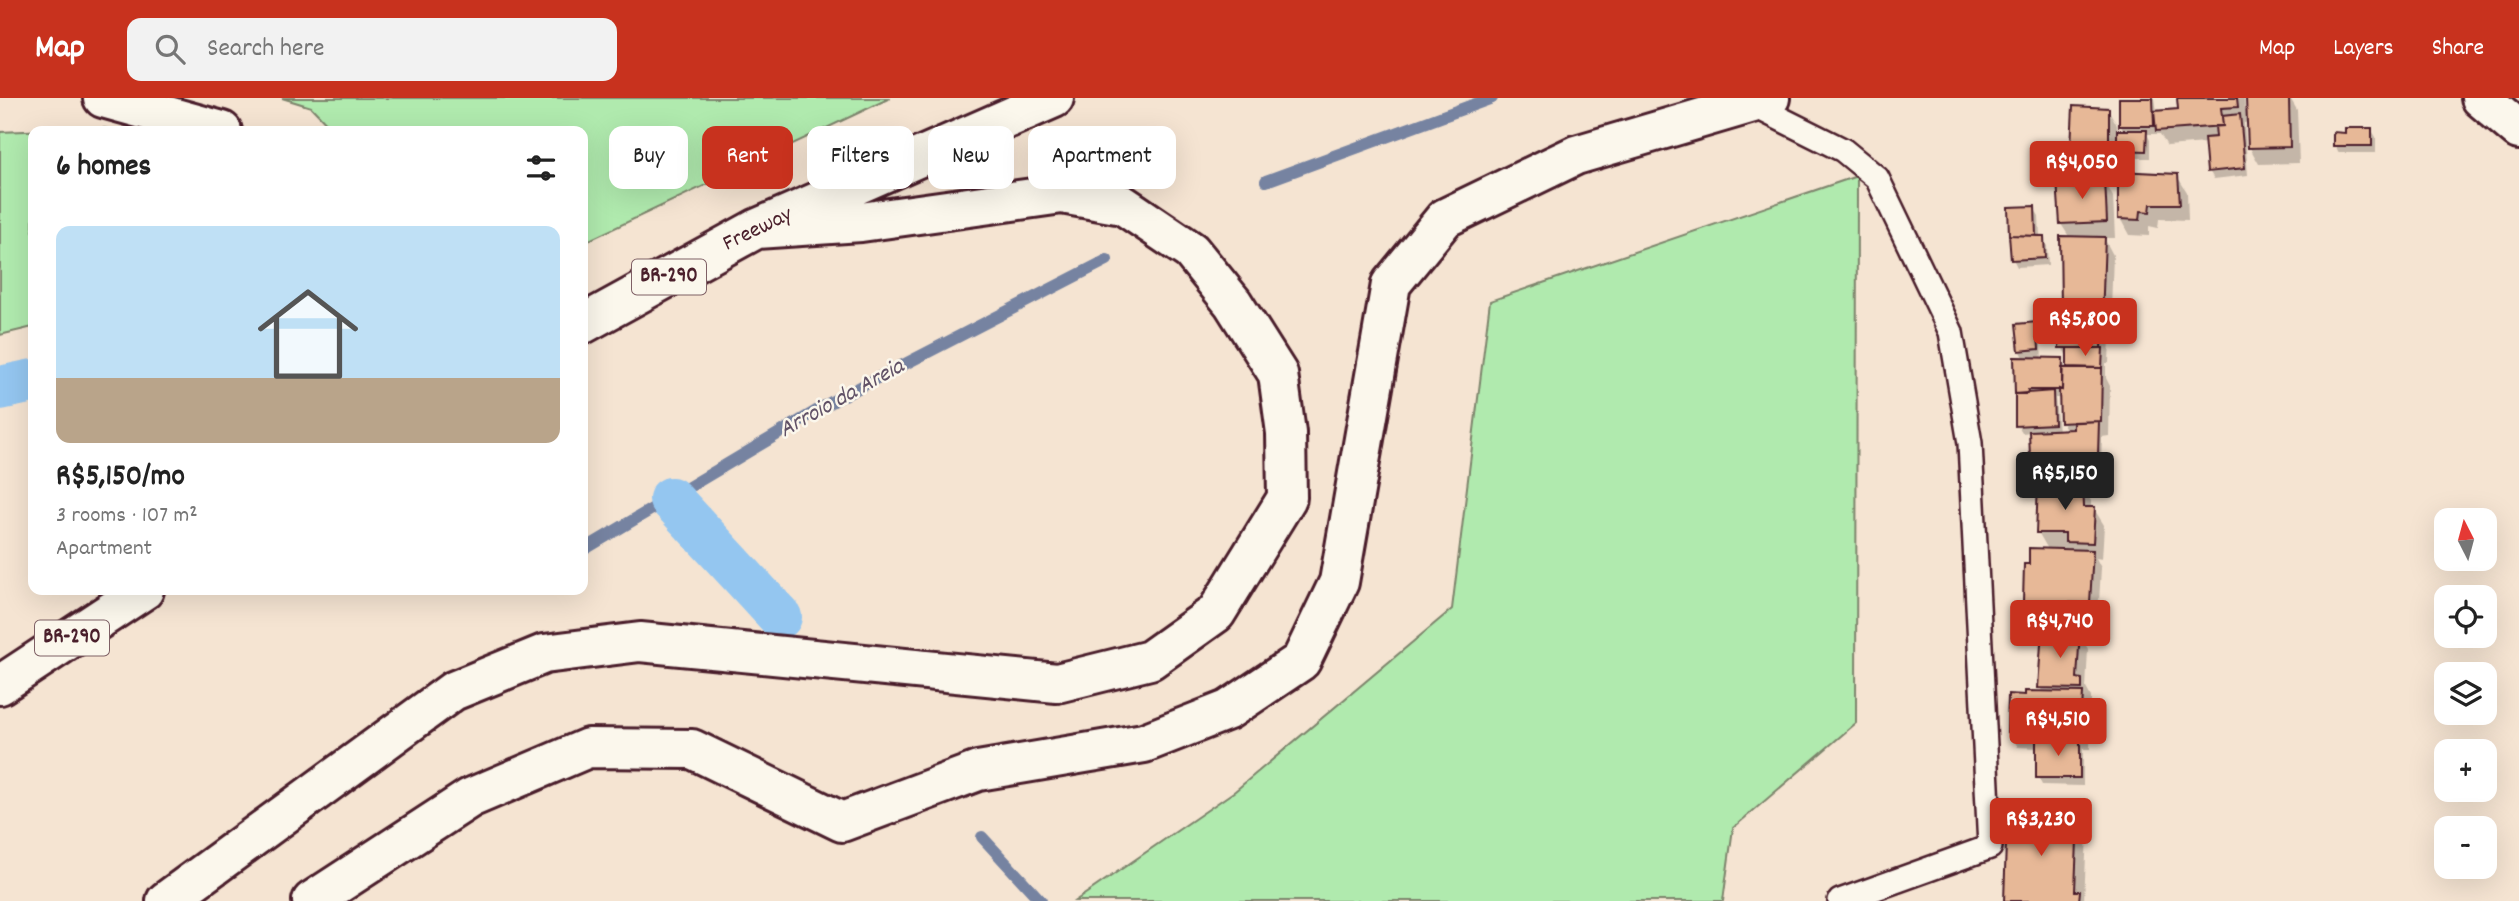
<!DOCTYPE html>
<html lang="en">
<head>
<meta charset="utf-8">
<style>
  body { margin:0; font-family:Dekko,sans-serif; background:#f2f2f2; color:#222; height:100vh; display:flex; flex-direction:column; font-size:26px; white-space:nowrap }
  * { box-sizing:border-box; margin:0 }
  p { font-size:23px; color:#767676 }
  .icon { flex:none; width:38px; height:38px; fill:none; stroke:currentColor; stroke-width:2; stroke-linecap:round; stroke-linejoin:round }
  .map { position:relative; flex:1; overflow:hidden }
  .drawer { position:absolute; left:28px; top:28px; width:560px; height:469px; display:flex; flex-direction:column; background:#fff; border-radius:14px; box-shadow:0 7px 28px #0002 }
  .drawer>* { flex:none }
  .hud { position:absolute; left:609px; top:28px; width:665px; height:63px; display:flex; gap:14px }
  .needle { width:46px; rotate:354deg }
  .fabs { position:absolute; left:2434px; top:410px; display:grid; gap:14px }
  .fabs a { display:grid; place-items:center; width:63px; height:63px; border-radius:14px; background:#fff; box-shadow:0 7px 28px #0002; font-size:35px }
  .price { position:absolute; translate:-50% -60px; padding:0 16px; border-radius:7px; background:#c8321e; color:#fff; font-size:23px; line-height:46px; filter:drop-shadow(0 2px 4px #0008) }
  .price::after { content:''; position:absolute; left:50%; top:42px; width:21px; height:16px; margin-left:-10px; background:inherit; clip-path:polygon(0 0,100% 0,50% 100%) }
  .price.on { background:#222; color:#fff }
  ul { padding:0; list-style:none }
  li { display:grid; align-content:center; gap:14px; height:371px; padding:0 28px }
  li+li { border-top:2px solid #e0e0e0 }
  li span { display:grid; place-items:center; height:217px; border-radius:14px; color:#555 }
  li>.icon { margin-inline-start:auto }
  span .icon { width:126px; height:126px; fill:#fffc; stroke-width:1 }
  li b { font-size:30px }
  h2 { display:flex; justify-content:space-between; align-items:center; height:84px; padding:0 28px; font-size:30px }
  .chip { padding:0 24px; border-radius:14px; background:#fff; box-shadow:0 7px 28px #0002; font-size:24px; line-height:63px }
  .chip.on { background:#c8321e; color:#fff }
  header { display:flex; align-items:center; gap:42px; box-sizing:border-box; height:98px; padding:0 35px; background:#c8321e; color:#fff }
  header strong { font-size:33px }
  nav { display:flex; gap:38px; margin-inline-start:auto; font-size:24px }
  .search { width:490px; height:63px; background:#f2f2f2; display:flex; align-items:center; gap:18px; box-sizing:border-box; padding:0 24px; border-radius:14px; color:#767676; font-size:26px }
  .map>svg:first-child { display:block }
  .green { fill:#b0eaae; stroke:#7d846c; stroke-width:2 }
  .shadow { fill:#0003; fill-rule:evenodd }
  .lines { fill:none; stroke-linecap:round; stroke-linejoin:round }
  .stream { stroke:#7683a1; stroke-width:12 }
  .canal { stroke:#94c6f0; stroke-width:44 }
  .building { fill:#e7b897; stroke:#4a1f2b; stroke-width:2 }
  .service-casing { stroke:#4a1f2b; stroke-width:28 }
  .minor-casing { stroke:#4a1f2b; stroke-width:44 }
  .motorway-casing { stroke:#4a1f2b; stroke-width:44 }
  .service { stroke:#fbf7ec; stroke-width:23 }
  .minor { stroke:#fbf7ec; stroke-width:38 }
  .motorway { stroke:#fbf7ec; stroke-width:38 }
  .labels { text-anchor:middle; dominant-baseline:central; stroke-width:5; stroke-linejoin:round; paint-order:stroke }
  .shield { fill:#fbf7ec; stroke:#7f6065; stroke-width:2 }
  .shield-label { font-size:21px; font-weight:bold; fill:#4a1f2b }
  .street-label { font-size:23px; fill:#4a1f2b; stroke:#fbf7ec }
  .water-label { font-size:24px; font-style:italic; fill:#605166; stroke:#fbf7ec }
</style>
</head>
<body>
<header>
<strong>Map</strong>
<div class="search"><svg class="icon" aria-label="search" viewBox="0 0 24 24"><circle cx="10" cy="10" r="6"/><path d="M15 15l6 6"/></svg>Search here</div>
<nav><a>Map</a><a>Layers</a><a>Share</a></nav>
</header>
<div class="map">
<svg width="2519" height="803" viewBox="0 0 2519 803">
  <rect width="100%" height="100%" fill="#f5e4d2"/>
  <filter id="ink" filterUnits="userSpaceOnUse"><feTurbulence type="fractalNoise" baseFrequency=".0143" numOctaves="2"/><feDisplacementMap in="SourceGraphic" scale="14" xChannelSelector="R" yChannelSelector="G"/><feConvolveMatrix kernelMatrix="1 2 1 2 8 2 1 2 1" color-interpolation-filters="sRGB"/></filter>
  <g filter="url(#ink)">
    <path class="green" d="M282 0H890L583 145V33H334L311 9Z
      M101 30 123 33H33V229L0 237V34Z
      M1857 78 1856 625 1733 730 1723 803H1075L1235 693 1452 511 1490 203Z"/>
    <path class="shadow" d="M2120 0H2155L2157 14 2179 12V0H2244L2245 12H2248V0H2290L2297 12 2299 65 2259 66 2250 50 2249 24 2244 25 2248 77 2214 81 2209 73 2206 45 2167 48 2160 36H2147L2150 42V60H2124L2119 52 2118 75 2177 78 2187 94 2188 122 2159 121 2158 130 2149 128V138L2129 137 2120 120V88L2107 87 2113 99 2115 140H2104L2113 157 2109 265H2106V280L2110 288 2109 338 2102 339 2101 364 2037 366 2032 358 2031 334 2022 335 2017 327 2025 261 2020 252 2036 226 2040 234 2042 261 2062 262 2069 275V263L2061 246H2055L2046 230 2060 220 2062 211 2070 140 2061 126 2079 83 2071 70 2108 11 2117 27V34H2124L2121 28ZM2055 300H2061L2062 324 2067 333 2058 334Z
      M2371 31 2376 39V55H2339L2335 47 2347 36Z
      M2034 110 2039 118 2040 140 2047 148 2048 167 2017 169 2013 161Z
      M2082 387 2091 403V411H2094L2104 427 2102 461 2096 460 2101 470 2098 521 2034 520 2025 504 2031 468 2049 453 2038 434Z
      M2079 535 2088 551 2086 590 2091 599V607H2088L2091 612 2090 651H2083V688L2042 687 2038 679V650L2018 649 2008 633 2026 599 2043 595 2040 589Z
      M2009 717 2077 719 2087 735 2084 803H2006Z"/>
    <g class="lines">
      <path class="stream" d="M1266 83 1492 0
        M583 452 835 302 1107 162
        M982 739 1041 803"/>
      <path class="canal" d="M0 290 33 283
        M671 401 780 519"/>
    </g>
    <path class="building" d="M2119 0H2153L2154 28H2119Z
      M2177 0H2237L2238 9 2221 10 2223 28 2156 33 2154 13 2178 11Z
      M2246 0H2289L2290 49 2248 50Z
      M2073 8 2109 10V72L2070 71Z
      M2240 16 2245 70 2207 74 2204 40 2216 39 2215 28H2223L2222 18Z
      M2345 30H2372V48H2333V34L2345 35Z
      M2117 32H2147L2146 53 2117 52Z
      M2118 73 2178 76 2180 106H2151L2150 114 2141 113 2140 122 2118 121Z
      M2105 81 2107 124 2060 126 2057 82Z
      M2035 108 2036 138 2009 137 2008 109Z
      M2009 137 2044 138 2045 160 2011 162Z
      M2060 138 2105 139 2101 250H2059V231L2044 230V219L2058 218 2061 210Z
      M2037 224 2039 251 2019 253 2016 226Z
      M2067 250H2103L2102 270 2067 269Z
      M2014 259 2063 260 2062 292H2028L2027 296H2015Z
      M2062 270H2102L2101 323 2060 325 2059 291 2062 292Z
      M2053 293 2054 326 2015 328V296Z
      M2099 323 2098 357 2030 359 2029 333 2073 331V324Z
      M2083 385 2084 409H2095L2093 445 2065 444V435H2036L2038 386Z
      M2029 450 2093 452 2090 505 2023 504 2024 466H2029Z
      M2042 531 2080 533 2077 580 2082 581V591L2038 590Z
      M2025 593 2083 594 2081 636 2007 634 2008 596 2025 597Z
      M2036 639H2080V680H2036Z
      M2007 715 2078 717 2075 793H2080L2079 803H2004Z"/>
    <g class="lines">
      <defs>
        <path id="service" d="M1749 5 1843 52 1877 80 1951 234 1970 345 1990 749 1840 803"/>
        <path id="minor" d="M2481 0 2519 32
          M312 803 470 700 588 650 692 651 842 724 978 673 1144 645 1228 612 1301 563 1339 484 1391 186 1445 120 1576 57 1770 0"/>
        <path id="motorway" d="M103 0 222 33
          M583 226 756 131 1054 0
          M0 587 144 492
          M166 803 453 593 544 556 640 544 1057 585 1150 562 1216 515 1287 400 1286 335 1278 276 1233 205 1191 153 1123 107 1062 96 861 124 756 131"/>
      </defs>
      <use href="#service" class="service-casing"/>
      <use href="#minor" class="minor-casing"/>
      <use href="#motorway" class="motorway-casing"/>
      <use href="#service" class="service"/>
      <use href="#minor" class="minor"/>
      <use href="#motorway" class="motorway"/>
    </g>
  </g>
  <g class="labels">
    <g class="shield">
      <rect x="632" y="161.5" width="74" height="35" rx="5"/>
      <rect x="35" y="522.5" width="74" height="35" rx="5"/>
    </g>
    <g class="shield-label">
      <text x="669" y="179">BR-290</text>
      <text x="72" y="540">BR-290</text>
    </g>
    <g class="street-label">
      <text transform="translate(758 132) rotate(-26)">Freeway</text>
    </g>
    <g class="water-label">
      <text transform="translate(842 301) rotate(-29)">Arroio da Areia</text>
    </g>
  </g>
</svg>
<div class="fabs">
<a><svg class="needle" viewBox="-14 -14 28 28"><path d="M0-13l5 13h-10z" fill="#e53935"/><path d="M0 13l5-13h-10z" fill="#767676"/></svg></a>
<a><svg class="icon" aria-label="locate" viewBox="0 0 24 24"><circle cx="12" cy="12" r="6"/><path d="M12 2v4M12 18v4M2 12h4M18 12h4"/></svg></a>
<a><svg class="icon" aria-label="layers" viewBox="0 0 24 24"><path d="M12 4l9 5-9 5-9-5zM3 14l9 5 9-5"/></svg></a>
<a>+</a>
<a>−</a>
</div>
<b class="price" style="left:2082px;top:103px">R$4,050</b>
<b class="price" style="left:2085px;top:260px">R$5,800</b>
<b class="price on" style="left:2065px;top:414px">R$5,150</b>
<b class="price" style="left:2060px;top:562px">R$4,740</b>
<b class="price" style="left:2058px;top:660px">R$4,510</b>
<b class="price" style="left:2041px;top:760px">R$3,230</b>
<div class="hud">
<a class="chip">Buy</a>
<a class="chip on">Rent</a>
<a class="chip">Filters</a>
<a class="chip">New</a>
<a class="chip">Apartment</a>
</div>
<section class="drawer">
<h2>6 homes<svg class="icon" aria-label="filters" viewBox="0 0 24 24"><path d="M4 7h16M4 17h16"/><circle cx="9" cy="7" r="2"/><circle cx="15" cy="17" r="2"/></svg></h2>
<ul>
<li><span style="background:linear-gradient(#bfe0f5 70%,#b9a48a 0)"><svg class="icon" aria-label="home" viewBox="0 0 24 24"><path d="M3 11l9-7 9 7M6 9v11h12V9"/></svg></span><div><b>R$5,150/mo</b><p>3 rooms · 107 m²</p><p>Apartment</p></div></li>
</ul>
</section>
</div>
</body>
</html>
